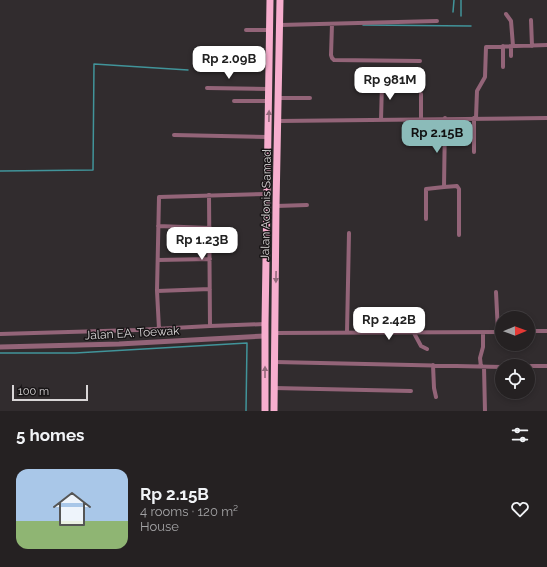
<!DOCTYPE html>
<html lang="en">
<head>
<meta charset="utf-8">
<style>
  body { margin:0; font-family:Raleway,sans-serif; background:#2d292a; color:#f1f3f6; height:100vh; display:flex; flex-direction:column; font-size:15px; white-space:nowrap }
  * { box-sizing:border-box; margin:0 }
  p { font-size:13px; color:#a3a3a5 }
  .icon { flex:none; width:22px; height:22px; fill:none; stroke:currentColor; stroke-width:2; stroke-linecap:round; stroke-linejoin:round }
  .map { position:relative; height:411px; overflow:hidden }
  .side { display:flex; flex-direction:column; background:#252122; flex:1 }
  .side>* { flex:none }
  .needle { width:26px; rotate:89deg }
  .tools { position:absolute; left:495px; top:311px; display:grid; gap:8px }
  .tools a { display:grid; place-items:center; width:40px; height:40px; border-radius:50%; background:#252122; box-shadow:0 2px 6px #0003,0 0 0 1px #423e40; font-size:20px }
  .scale { position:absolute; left:12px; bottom:10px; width:76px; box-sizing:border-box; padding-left:4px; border:2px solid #d9d6d7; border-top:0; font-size:11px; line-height:14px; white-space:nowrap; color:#d9d6d7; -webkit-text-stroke:3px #181516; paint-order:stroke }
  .price { position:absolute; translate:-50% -34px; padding:0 9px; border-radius:8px; background:#fff; color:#222; font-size:13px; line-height:26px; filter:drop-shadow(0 1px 2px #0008) }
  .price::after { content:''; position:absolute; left:50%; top:24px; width:12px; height:9px; margin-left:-6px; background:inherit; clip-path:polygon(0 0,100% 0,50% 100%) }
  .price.on { background:#8bbbb9; color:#111 }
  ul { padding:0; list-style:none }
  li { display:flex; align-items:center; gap:12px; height:100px; padding:0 16px }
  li+li { border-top:1px solid #423e40 }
  li span { display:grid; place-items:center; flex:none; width:112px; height:80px; border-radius:12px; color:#555 }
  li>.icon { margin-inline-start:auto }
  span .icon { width:48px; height:48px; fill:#fffc; stroke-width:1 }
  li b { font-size:17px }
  h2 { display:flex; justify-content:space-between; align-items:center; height:48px; padding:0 16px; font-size:17px }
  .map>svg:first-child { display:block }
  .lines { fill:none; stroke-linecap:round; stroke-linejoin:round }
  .stream { stroke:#41949a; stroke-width:1.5 }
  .minor { stroke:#936478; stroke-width:4 }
  .tertiary { stroke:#936478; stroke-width:5 }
  .trunk { stroke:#f7aece; stroke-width:7 }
  .oneway { fill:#93697b }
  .labels { text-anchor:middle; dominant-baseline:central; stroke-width:3; stroke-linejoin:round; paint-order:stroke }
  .street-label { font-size:12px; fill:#d9d6d7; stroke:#181516 }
</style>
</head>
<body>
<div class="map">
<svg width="547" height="411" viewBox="0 0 547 411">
  <rect width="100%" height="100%" fill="#312c2e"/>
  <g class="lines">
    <path class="stream" d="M453 12 454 0
      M461 16V0
      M363 25 471 26
      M0 171 93 170 94 64 188 70
      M0 353H75L247 343 246 411"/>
    <path class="minor" d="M506 14 511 21 513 46
      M531 20 532 46
      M332 24 331 55 332 58 334 60 420 61
      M280 25 437 21
      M246 30H270
      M503 46V67
      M511 46V56
      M207 88 269 89
      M278 98H310
      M234 101H269
      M421 118V94
      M474 118V152
      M476 118 477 91 485 77 486 47 547 45
      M381 120 382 83
      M278 121 547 118
      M174 135 268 137
      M444 187 457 186 459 189V235
      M209 195 210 326
      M276 206 307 205
      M426 219V189L444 187 445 118
      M158 226 210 228
      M158 260 210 259
      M157 291 210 289
      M496 292 498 332
      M159 329 157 291 159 197 267 194
      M528 331H547
      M275 333 502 332
      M347 333 349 233
      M414 333 421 346 427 349
      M0 334 137 330 210 326 265 324
      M275 362 502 367
      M433 365 434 388 436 397
      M528 366H547
      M481 367 480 358 483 347V333
      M484 367 485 411
      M274 388 411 391"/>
    <path class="tertiary" d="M0 347 119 344 265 336"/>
    <path class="trunk" d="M265 411V324L270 0
      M274 411 276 206 280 0"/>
  </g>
  <defs><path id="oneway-solid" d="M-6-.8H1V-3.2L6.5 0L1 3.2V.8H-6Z"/></defs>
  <g class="oneway">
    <use href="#oneway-solid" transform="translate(269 116) rotate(-89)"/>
    <use href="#oneway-solid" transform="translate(276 277) rotate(91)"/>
    <use href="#oneway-solid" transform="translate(265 372) rotate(-90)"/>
  </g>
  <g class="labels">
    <g class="street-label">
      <text transform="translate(266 205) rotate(-89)">Jalan Adonis Samad</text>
      <text transform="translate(132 333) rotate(-3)">Jalan EA. Toewak</text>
    </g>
  </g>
</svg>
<div class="tools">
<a><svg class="needle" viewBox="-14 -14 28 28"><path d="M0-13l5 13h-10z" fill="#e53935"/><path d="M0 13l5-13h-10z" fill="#a3a3a5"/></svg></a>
<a><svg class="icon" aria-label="locate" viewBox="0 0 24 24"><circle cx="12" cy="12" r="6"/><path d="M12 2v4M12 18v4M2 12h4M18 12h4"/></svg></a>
</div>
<div class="scale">100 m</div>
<b class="price" style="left:229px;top:80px">Rp 2.09B</b>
<b class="price" style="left:390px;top:101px">Rp 981M</b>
<b class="price on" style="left:437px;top:154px">Rp 2.15B</b>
<b class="price" style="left:202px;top:261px">Rp 1.23B</b>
<b class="price" style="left:389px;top:341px">Rp 2.42B</b>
</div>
<section class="side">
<h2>5 homes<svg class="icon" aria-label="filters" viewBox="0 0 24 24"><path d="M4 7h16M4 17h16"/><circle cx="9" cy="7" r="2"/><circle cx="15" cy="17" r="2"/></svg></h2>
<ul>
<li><span style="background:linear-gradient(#a9c7e8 65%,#8fb573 0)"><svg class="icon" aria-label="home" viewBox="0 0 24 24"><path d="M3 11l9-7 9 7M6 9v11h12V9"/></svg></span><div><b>Rp 2.15B</b><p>4 rooms · 120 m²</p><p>House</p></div><svg class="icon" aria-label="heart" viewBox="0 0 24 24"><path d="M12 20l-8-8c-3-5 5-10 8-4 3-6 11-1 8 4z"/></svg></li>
</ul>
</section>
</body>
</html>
